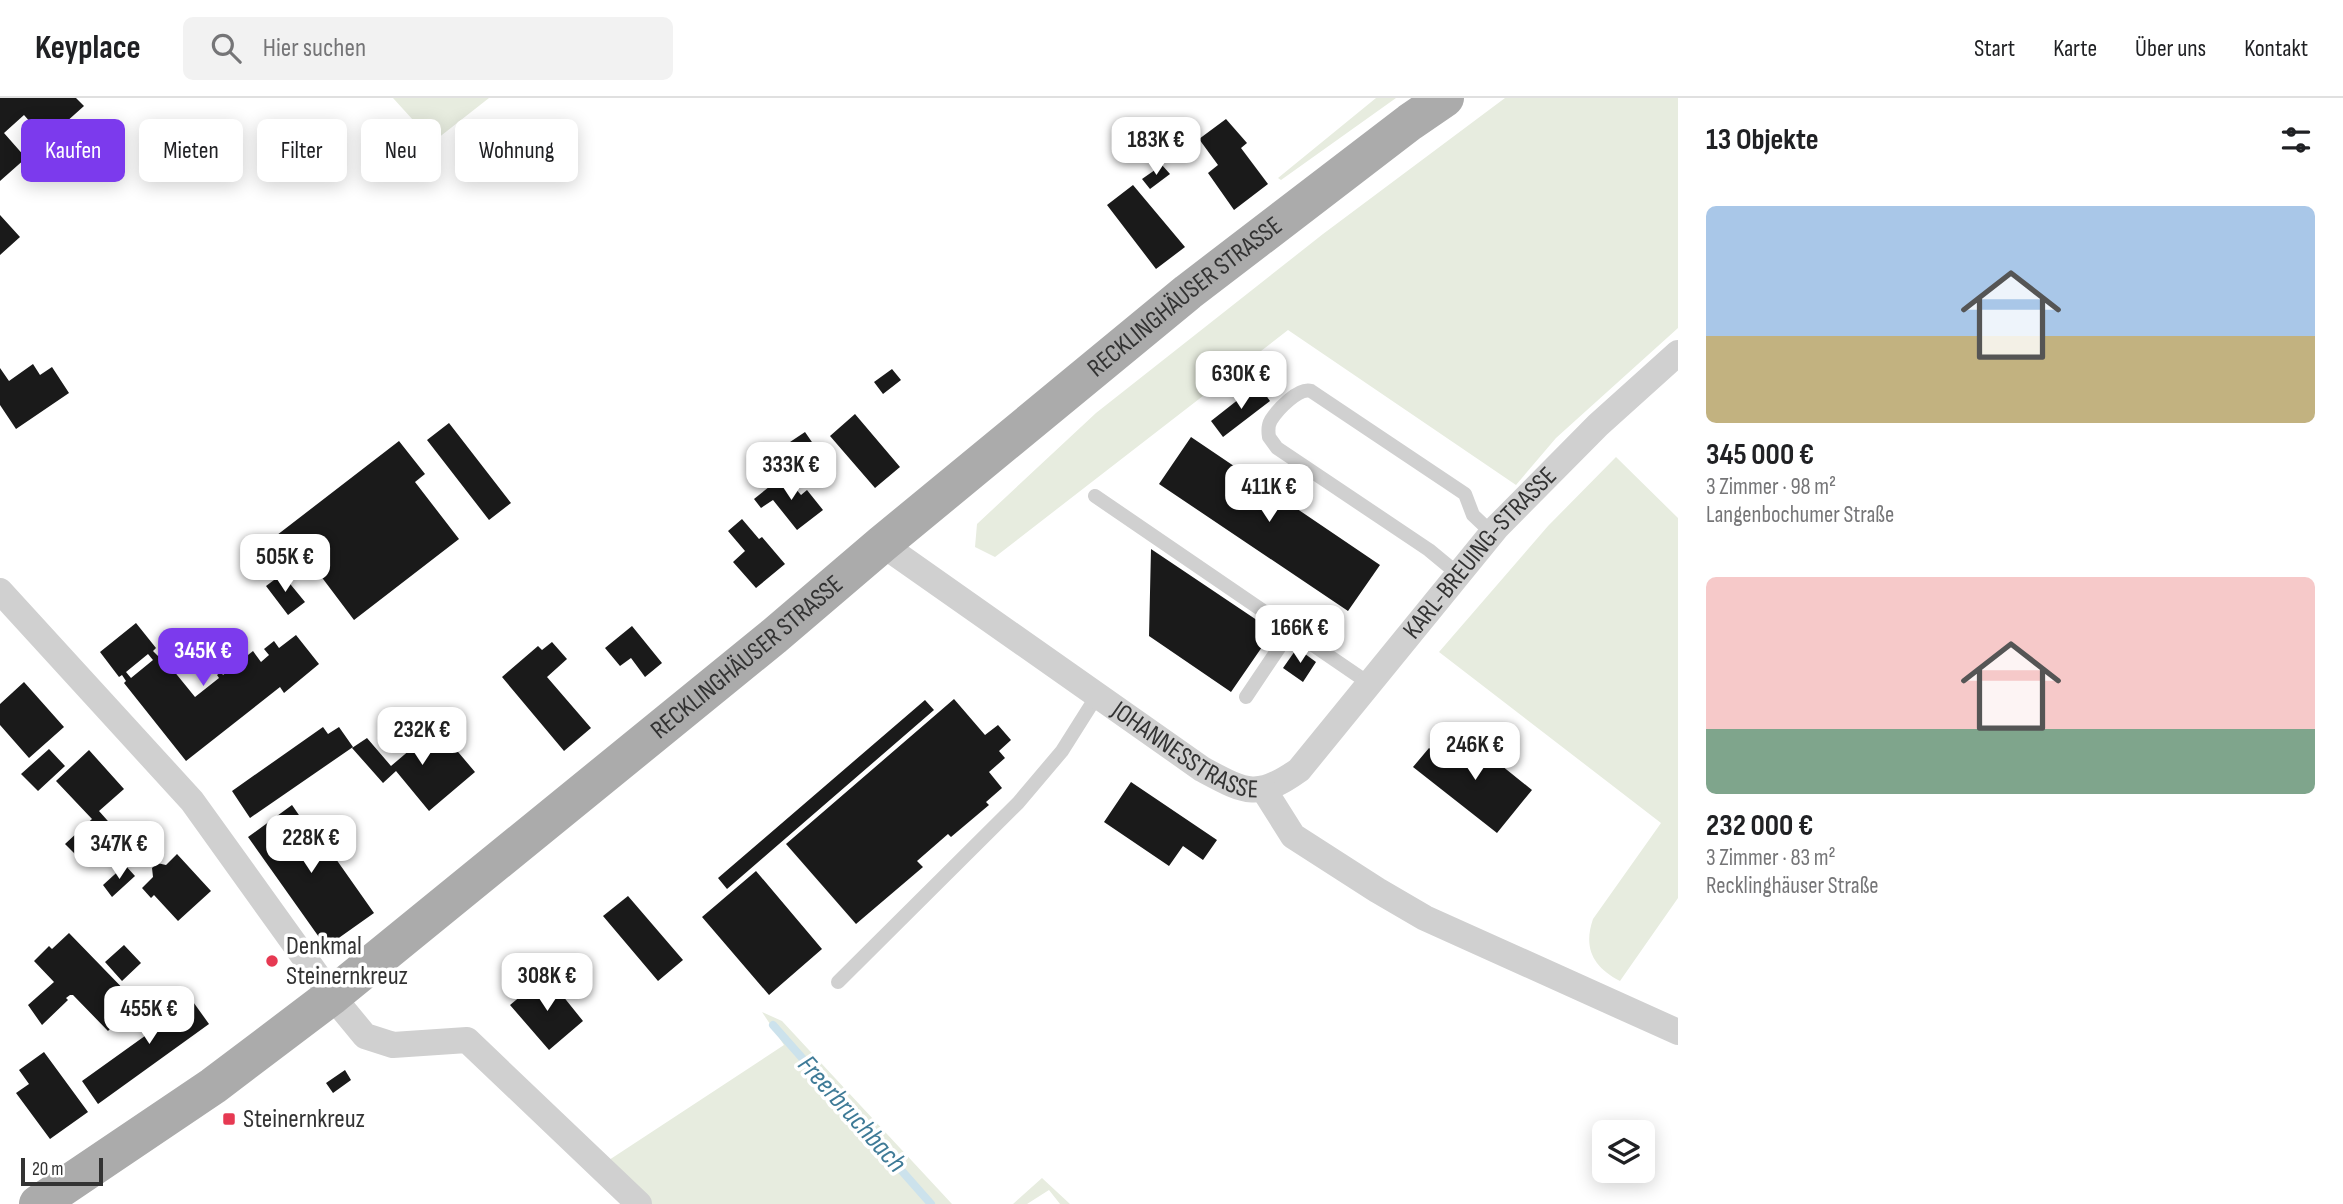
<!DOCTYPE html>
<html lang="de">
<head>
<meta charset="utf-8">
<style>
  body { margin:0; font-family:"Sofia Sans Condensed",sans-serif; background:#f2f2f2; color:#202124; height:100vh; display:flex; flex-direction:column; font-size:26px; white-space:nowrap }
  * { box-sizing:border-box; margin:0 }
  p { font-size:23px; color:#757577 }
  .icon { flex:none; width:38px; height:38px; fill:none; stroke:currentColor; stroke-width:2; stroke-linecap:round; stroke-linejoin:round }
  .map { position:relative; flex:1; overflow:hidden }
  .side { display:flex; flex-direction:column; background:#fff; width:665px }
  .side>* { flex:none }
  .guide { position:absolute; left:21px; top:21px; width:665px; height:63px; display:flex; gap:14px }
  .buttons { position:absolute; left:1592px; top:1022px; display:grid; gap:14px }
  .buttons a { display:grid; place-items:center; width:63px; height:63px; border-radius:10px; background:#fff; box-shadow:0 4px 18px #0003; font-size:35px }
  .scale { position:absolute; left:21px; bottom:18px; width:82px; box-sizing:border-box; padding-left:7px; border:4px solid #333; border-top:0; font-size:19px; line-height:24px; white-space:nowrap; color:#333; -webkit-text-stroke:5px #fff; paint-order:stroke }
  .price { position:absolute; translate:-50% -60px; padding:0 16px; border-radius:14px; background:#fff; color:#222; font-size:23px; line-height:46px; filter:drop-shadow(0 2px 4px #0008) }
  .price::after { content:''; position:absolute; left:50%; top:42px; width:21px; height:16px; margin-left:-10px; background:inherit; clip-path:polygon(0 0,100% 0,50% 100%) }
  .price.current { background:#7c3aed; color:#fff }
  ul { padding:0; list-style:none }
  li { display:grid; align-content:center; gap:14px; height:371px; padding:0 28px }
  li span { display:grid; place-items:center; height:217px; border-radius:10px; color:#555 }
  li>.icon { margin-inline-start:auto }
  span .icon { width:126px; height:126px; fill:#fffc; stroke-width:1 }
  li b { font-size:30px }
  h2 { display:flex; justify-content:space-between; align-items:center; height:84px; padding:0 28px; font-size:30px }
  .pill { padding:0 24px; border-radius:10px; background:#fff; box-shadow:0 4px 18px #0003; font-size:24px; line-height:63px }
  .pill.current { background:#7c3aed; color:#fff }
  header { display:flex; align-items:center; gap:42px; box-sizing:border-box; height:98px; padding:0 35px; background:#fff; border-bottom:2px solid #e0e0e0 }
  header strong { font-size:33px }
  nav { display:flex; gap:38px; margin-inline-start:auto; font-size:24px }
  .search { width:490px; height:63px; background:#f2f2f2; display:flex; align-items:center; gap:18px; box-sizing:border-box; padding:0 24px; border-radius:10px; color:#757577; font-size:26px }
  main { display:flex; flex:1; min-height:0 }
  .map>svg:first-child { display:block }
  .green { fill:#e7ecdf }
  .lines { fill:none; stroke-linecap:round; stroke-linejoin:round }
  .stream { stroke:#cce2ec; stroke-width:8 }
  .building { fill:#1a1a1a; fill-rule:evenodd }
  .lane { stroke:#d0d0d0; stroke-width:14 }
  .street { stroke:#d0d0d0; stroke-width:26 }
  .primary { stroke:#ababab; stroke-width:38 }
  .poi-dot { fill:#e63952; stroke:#fff; stroke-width:2.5 }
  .labels { text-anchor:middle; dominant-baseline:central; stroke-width:7; stroke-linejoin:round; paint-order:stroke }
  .street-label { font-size:26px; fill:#333; stroke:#fff }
  .poi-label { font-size:26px; fill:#333; stroke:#fff; text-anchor:start }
  .water-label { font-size:28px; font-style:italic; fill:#3f7b97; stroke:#fff }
</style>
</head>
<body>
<header>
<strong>Keyplace</strong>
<div class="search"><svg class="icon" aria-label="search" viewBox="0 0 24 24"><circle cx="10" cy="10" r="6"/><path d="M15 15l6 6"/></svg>Hier suchen</div>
<nav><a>Start</a><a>Karte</a><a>Über uns</a><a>Kontakt</a></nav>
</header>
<main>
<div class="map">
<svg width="1678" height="1106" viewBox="0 0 1678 1106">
  <rect width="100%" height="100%" fill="#fff"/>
  <path class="green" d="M393 0H489L433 44Z
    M1376 0H1396L1281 82 1278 80Z
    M1505 0H1678V230L1556 340 1516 387 1288 232 995 459 975 449 977 426 1096 315 1323 136Z
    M1616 359 1678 420V800L1620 883C1593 869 1583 850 1593 821L1661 725 1439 554 1548 428Z
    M762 914 782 923 952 1106H651L606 1064 784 947Z
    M1042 1080 1070 1106H1060L1049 1092 1027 1106H1013Z"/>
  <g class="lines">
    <path class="stream" d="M773 927 931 1106"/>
  </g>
  <path class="building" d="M0 0H76L84 8 46 42 24 17 4 35 26 60 0 83Z
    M1226 21 1247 45 1241 50 1268 86 1234 112 1208 75 1218 67 1199 41Z
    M1162 67 1170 76 1150 91 1142 81Z
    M1133 87 1185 149 1156 171 1107 107Z
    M0 117 20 139 0 157Z
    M33 266 40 277 52 269 69 295 16 331 0 307V270L9 283Z
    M892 271 901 282 883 296 874 284Z
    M1258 286 1270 303 1223 339 1211 323Z
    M855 316 900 369 875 390 830 338Z
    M449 325 511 405 489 422 427 342Z
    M805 334 814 347 796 358 787 346Z
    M1191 339 1380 467 1348 513 1159 386Z
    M399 343 425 376 415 384 459 441 354 522 311 465 294 477 268 444Z
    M784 377 801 397 807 392 823 412 797 432 773 402 761 410 754 401Z
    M742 421 759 441 762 439 785 466 756 490 733 464 745 453 728 433Z
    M1151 451 1273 533 1231 594 1149 538Z
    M282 476 305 504 288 517 266 488Z
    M136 525 156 550 153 553 158 558 160 556 195 599 219 580 217 577 221 574 223 577 253 553 261 564 269 557 264 551 274 543 279 550 296 537 319 566 284 595 280 589 186 663 124 585 126 583 122 577 119 579 100 554ZM148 556 153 562 131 580 126 574Z
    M632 528 662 565 645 579 631 560 620 568 605 550Z
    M552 544 567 561 547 579 591 630 564 653 502 579 538 548 542 552Z
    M1297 550 1316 564 1303 584 1283 570Z
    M24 584 64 629 29 660 0 627V606Z
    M954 601 985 637 998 627 1011 642 999 653 1005 660 989 674 1002 690 986 704 989 707 951 739 948 736 917 763 923 769 856 826 786 746Z
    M925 602 934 612 727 791 718 780Z
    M323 629 328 636 339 629 353 649 250 720 232 693Z
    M437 629 475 674 429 713 396 673 383 685 352 650 367 640 391 668Z
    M1466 639 1532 692 1497 735 1413 669 1429 650 1438 657 1446 647 1454 654Z
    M49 651 65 668 38 693 21 676Z
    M89 652 124 691 99 713 115 731 81 762 65 746 92 721 56 683Z
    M1131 684 1217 742 1203 762 1183 748 1169 768 1104 724Z
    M292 707 301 720 305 717 374 815 326 849 248 739Z
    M177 756 211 793 178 823 154 797 151 800 142 790 153 779 152 770 157 765 166 767Z
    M125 767 135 778 112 799 103 787Z
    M756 773 822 851 769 897 702 819Z
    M628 798 683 862 658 883 603 818Z
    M69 835 136 904 108 933 73 897H70L66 900 68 902 42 927 28 907 54 884 34 863 49 848 52 851Z
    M124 847 141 865 122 883 105 864Z
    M546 877 583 923 549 952 510 907Z
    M186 894 209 926 98 1006 82 983 149 935 142 926 159 913 155 908 164 901 169 907Z
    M44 954 88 1014 50 1041 16 995 29 986 19 972Z
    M345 972 351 982 333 995 326 985Z"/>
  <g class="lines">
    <path class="lane" d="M1095 398 1370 586
      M1458 476 1429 452 1277 350 1269 339C1268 333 1268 327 1271 322 1278 311 1299 289 1311 293L1465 396 1473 417 1492 435
      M1246 599 1291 532
      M838 884 1018 705 1062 653 1098 596"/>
    <g class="street">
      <path id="s1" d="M882 446 1202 671C1245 694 1257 702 1299 672L1497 429 1598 327 1678 255"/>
      <path d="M0 493 192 703 332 898 365 938 393 947 467 942 639 1106"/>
      <path d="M1264 692 1293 738 1377 792 1425 820 1678 934"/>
    </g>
    <path class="primary" id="s2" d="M38 1106 213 988 332 898 773 539 882 446 1188 194 1410 24 1445 0"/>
  </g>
  <g class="poi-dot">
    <circle cx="272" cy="863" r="7"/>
    <rect x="222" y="1014" width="14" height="14" rx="3.5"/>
  </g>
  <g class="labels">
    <g class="street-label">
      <text stroke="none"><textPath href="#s2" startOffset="1463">RECKLINGHÄUSER STRASSE</textPath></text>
      <text stroke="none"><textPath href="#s1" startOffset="780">KARL-BREUING-STRASSE</textPath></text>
      <text stroke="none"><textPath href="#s2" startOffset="896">RECKLINGHÄUSER STRASSE</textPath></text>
      <text stroke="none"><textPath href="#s1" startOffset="368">JOHANNESSTRASSE</textPath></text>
    </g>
    <g class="poi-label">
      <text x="286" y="848">Denkmal<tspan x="286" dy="30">Steinernkreuz</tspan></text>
      <text x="243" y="1021">Steinernkreuz</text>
    </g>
    <g class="water-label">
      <text transform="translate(852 1016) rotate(48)">Freerbruchbach</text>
    </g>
  </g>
</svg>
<div class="buttons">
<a><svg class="icon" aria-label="layers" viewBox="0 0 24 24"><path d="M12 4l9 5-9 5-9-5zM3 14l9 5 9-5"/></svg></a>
</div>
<div class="scale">20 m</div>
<b class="price" style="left:1156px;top:79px">183K €</b>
<b class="price" style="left:1241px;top:313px">630K €</b>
<b class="price" style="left:791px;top:404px">333K €</b>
<b class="price" style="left:1269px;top:426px">411K €</b>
<b class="price" style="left:285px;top:496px">505K €</b>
<b class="price" style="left:1300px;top:567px">166K €</b>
<b class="price current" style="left:203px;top:590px">345K €</b>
<b class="price" style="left:422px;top:669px">232K €</b>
<b class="price" style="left:1475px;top:684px">246K €</b>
<b class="price" style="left:311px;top:777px">228K €</b>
<b class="price" style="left:119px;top:783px">347K €</b>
<b class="price" style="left:547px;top:915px">308K €</b>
<b class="price" style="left:149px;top:948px">455K €</b>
<div class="guide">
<a class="pill current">Kaufen</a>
<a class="pill">Mieten</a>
<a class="pill">Filter</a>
<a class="pill">Neu</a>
<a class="pill">Wohnung</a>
</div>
</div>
<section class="side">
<h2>13 Objekte<svg class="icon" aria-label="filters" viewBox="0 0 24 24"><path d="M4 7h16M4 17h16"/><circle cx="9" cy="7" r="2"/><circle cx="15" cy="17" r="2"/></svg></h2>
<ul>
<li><span style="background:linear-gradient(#a9c7e8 60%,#c2b280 0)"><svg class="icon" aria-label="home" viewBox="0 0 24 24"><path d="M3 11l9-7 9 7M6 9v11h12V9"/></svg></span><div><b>345 000 €</b><p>3 Zimmer · 98 m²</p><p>Langenbochumer Straße</p></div></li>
<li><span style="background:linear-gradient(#f6c9c9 70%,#7fa58c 0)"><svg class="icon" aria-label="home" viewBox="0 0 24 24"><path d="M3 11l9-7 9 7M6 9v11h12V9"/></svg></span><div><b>232 000 €</b><p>3 Zimmer · 83 m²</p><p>Recklinghäuser Straße</p></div></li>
</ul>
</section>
</main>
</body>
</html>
